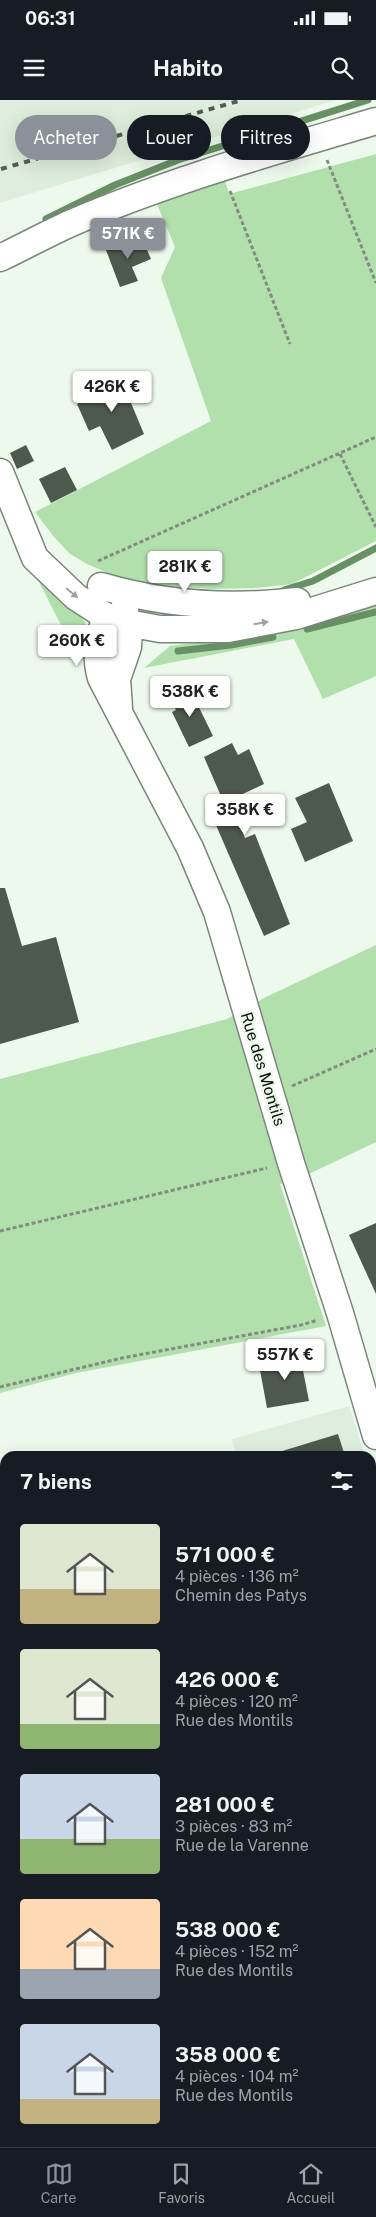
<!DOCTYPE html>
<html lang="fr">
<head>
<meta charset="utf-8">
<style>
  body { margin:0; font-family:"Public Sans",sans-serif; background:#20242c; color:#f1f3f6; height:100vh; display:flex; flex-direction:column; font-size:19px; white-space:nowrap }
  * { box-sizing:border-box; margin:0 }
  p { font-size:16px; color:#9ea1a6 }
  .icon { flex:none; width:28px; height:28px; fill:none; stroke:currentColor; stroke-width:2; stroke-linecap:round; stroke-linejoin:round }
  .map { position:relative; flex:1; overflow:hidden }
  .drawer { position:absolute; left:0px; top:1351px; width:376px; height:696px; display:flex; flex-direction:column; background:#171b24; border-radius:15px 15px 0 0; box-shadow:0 5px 20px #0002 }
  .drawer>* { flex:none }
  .hud { position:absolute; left:15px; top:15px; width:346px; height:45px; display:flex; gap:10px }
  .price { position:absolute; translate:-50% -42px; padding:0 11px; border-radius:5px; background:#fff; color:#222; font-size:16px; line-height:32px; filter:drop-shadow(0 1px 2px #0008) }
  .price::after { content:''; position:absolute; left:50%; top:30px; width:15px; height:11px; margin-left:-8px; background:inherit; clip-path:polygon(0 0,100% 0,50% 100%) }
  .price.current { background:#8c9099; color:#fff }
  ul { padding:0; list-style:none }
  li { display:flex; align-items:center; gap:15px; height:125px; padding:0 20px }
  li span { display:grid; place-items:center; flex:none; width:140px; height:100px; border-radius:5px; color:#555 }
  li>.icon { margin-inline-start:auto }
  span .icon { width:60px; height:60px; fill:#fffc; stroke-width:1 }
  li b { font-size:21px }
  h2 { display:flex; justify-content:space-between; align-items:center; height:60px; padding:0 20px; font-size:21px }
  .pill { padding:0 18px; border-radius:22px; background:#171b24; box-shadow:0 5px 20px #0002; font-size:18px; line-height:45px }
  .pill.current { background:#8c9099; color:#fff }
  .status { display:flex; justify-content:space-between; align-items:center; height:35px; padding:0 25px; background:#171b24; direction:ltr }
  .status svg { height:14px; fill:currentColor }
  header { display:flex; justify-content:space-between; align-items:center; height:65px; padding:0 20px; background:#171b24; font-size:22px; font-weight:700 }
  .menu { display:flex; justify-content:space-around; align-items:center; height:70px; border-top:1px solid #363941; background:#171b24; font-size:14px; color:#9ea1a6 }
  .menu a { display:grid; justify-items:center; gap:2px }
  .menu .current { color:#8c9099 }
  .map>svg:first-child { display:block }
  .built { fill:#deeedc }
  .green { fill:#b2e0ad }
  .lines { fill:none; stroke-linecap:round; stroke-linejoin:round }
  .stream { stroke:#689065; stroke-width:7 }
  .building { fill:#4e594d }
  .minor-casing { stroke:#7b867a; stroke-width:29 }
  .path { stroke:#838b82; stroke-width:3; stroke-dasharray:4 2.5; stroke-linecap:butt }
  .minor { stroke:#fff; stroke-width:26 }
  .rail { stroke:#555b55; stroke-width:4; stroke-dasharray:6 6; stroke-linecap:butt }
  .oneway { fill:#9fa09f }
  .labels { text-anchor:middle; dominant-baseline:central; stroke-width:5; stroke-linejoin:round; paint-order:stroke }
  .street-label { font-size:16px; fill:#0e120e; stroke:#edf9ec }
</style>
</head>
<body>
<div class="status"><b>06:31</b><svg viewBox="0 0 49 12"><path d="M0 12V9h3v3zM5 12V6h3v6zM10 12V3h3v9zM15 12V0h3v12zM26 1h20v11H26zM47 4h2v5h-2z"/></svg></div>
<header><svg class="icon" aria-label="menu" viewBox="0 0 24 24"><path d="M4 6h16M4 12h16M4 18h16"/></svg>Habito<svg class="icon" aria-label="search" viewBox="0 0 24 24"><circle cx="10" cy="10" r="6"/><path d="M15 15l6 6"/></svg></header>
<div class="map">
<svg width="376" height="2047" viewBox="0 0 376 2047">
  <rect width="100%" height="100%" fill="#edf9ec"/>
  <path class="built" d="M0 0H336L0 103Z
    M349 1306 365 1356H237L232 1339Z
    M371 1378 376 1394V1437L371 1435Z
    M371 2003 376 2013V2047H253L251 2043 371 2042Z"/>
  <path class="green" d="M376 54V441L292 484 256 488 212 489 152 485 113 475 87 464 70 454 54 437 35 412 211 321 161 178 175 147 152 92 221 67 229 94Z
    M31 466 79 512 89 530V549L69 541Z
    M376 505V576L323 599 294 539 144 568 170 546 287 531Z
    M376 845V1042L313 1072 280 1084 326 1226 76 1273 0 1293V979L227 919 266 897Z"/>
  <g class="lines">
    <path class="stream" d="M46 119 115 85 178 60 368 0
      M284 490 313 481 376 448
      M307 529 376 512
      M178 551 231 545 273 537"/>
  </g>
  <path class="building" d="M141 136 151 159 132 167 138 181 120 187 106 150Z
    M118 272 144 334 112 350 100 326 89 331 77 304 105 291 100 280Z
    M26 345 34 361 17 369 10 353Z
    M65 367 77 390 51 403 39 379Z
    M189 587 213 636 189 647 172 612 176 610 169 596Z
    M232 643 238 655 249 649 264 684 226 702 230 701 245 738 255 734 290 824 264 836 209 709 224 703 204 657Z
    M329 683 353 741 305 762 291 729 307 722 295 698Z
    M0 788H5L22 846 56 837 79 922 0 944Z
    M376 1123V1194L349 1135Z
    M299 1250 309 1301 267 1308 260 1270 274 1267 272 1255Z
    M338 1334 345 1356H280L279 1352Z"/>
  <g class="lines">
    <defs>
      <path id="minor" d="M0 158C23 147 45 135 69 124 168 81 272 52 376 21
        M0 372 35 458 76 497 107 517 122 522 160 529H228L296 516 376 491
        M101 486C166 505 230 509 297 501
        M107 517C97 536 95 558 101 578L190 748 217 812 291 1063 340 1213 376 1336
        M119 608 117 579 128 547 129 528 124 508
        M371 1518 376 1515
        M371 1547 376 1558
        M0 1792 5 1790"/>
    </defs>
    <use href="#minor" class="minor-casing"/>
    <path class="path" d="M327 60 376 183
      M230 91 290 244
      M340 354 376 427
      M98 461 376 337
      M292 986 376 949
      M0 1131 267 1068
      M0 1287 122 1258 301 1225 318 1220"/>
    <use href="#minor" class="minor"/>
    <path class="rail" d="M1 69 242 0"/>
  </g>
  <defs><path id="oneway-solid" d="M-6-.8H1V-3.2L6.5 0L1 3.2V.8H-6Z" transform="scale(1.25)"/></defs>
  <g class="oneway">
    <use href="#oneway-solid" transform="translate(72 493) rotate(39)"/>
    <use href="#oneway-solid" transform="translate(261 523) rotate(-10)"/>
  </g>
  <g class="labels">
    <g class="street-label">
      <text transform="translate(263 969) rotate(73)">Rue des Montils</text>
    </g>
  </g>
</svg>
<b class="price current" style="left:128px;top:160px">571K €</b>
<b class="price" style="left:112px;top:313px">426K €</b>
<b class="price" style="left:185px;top:493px">281K €</b>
<b class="price" style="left:77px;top:567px">260K €</b>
<b class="price" style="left:190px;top:618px">538K €</b>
<b class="price" style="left:245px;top:736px">358K €</b>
<b class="price" style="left:285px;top:1281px">557K €</b>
<div class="hud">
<a class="pill current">Acheter</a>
<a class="pill">Louer</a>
<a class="pill">Filtres</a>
</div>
<section class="drawer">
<h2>7 biens<svg class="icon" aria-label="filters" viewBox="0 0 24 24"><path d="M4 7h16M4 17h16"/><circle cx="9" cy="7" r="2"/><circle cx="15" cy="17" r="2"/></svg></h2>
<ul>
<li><span style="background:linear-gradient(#dfe7d0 65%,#c2b280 0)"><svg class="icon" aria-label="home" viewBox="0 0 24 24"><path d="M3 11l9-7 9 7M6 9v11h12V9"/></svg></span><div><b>571 000 €</b><p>4 pièces · 136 m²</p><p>Chemin des Patys</p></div></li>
<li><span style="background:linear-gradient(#dfe7d0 75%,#8fb573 0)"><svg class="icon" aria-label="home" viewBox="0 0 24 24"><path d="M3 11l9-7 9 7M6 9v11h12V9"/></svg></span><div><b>426 000 €</b><p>4 pièces · 120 m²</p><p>Rue des Montils</p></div></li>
<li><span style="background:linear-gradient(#c9d6e8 65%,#8fb573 0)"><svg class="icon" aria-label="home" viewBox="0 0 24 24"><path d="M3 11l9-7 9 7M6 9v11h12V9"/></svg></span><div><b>281 000 €</b><p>3 pièces · 83 m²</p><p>Rue de la Varenne</p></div></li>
<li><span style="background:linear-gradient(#ffd9b3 70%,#9aa5b1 0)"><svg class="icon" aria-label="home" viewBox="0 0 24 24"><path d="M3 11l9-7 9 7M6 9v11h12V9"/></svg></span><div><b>538 000 €</b><p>4 pièces · 152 m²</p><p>Rue des Montils</p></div></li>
<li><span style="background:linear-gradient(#c9d6e8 75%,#c2b280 0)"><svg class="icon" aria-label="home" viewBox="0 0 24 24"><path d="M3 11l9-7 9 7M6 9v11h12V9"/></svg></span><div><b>358 000 €</b><p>4 pièces · 104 m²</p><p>Rue des Montils</p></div></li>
</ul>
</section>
</div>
<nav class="menu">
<a class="current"><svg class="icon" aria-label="map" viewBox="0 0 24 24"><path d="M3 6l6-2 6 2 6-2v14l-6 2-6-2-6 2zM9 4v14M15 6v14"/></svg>Carte</a>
<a><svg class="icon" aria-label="saved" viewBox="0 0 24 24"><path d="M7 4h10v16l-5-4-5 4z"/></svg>Favoris</a>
<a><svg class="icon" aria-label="home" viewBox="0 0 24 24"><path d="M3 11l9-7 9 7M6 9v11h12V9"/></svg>Accueil</a>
</nav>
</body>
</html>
